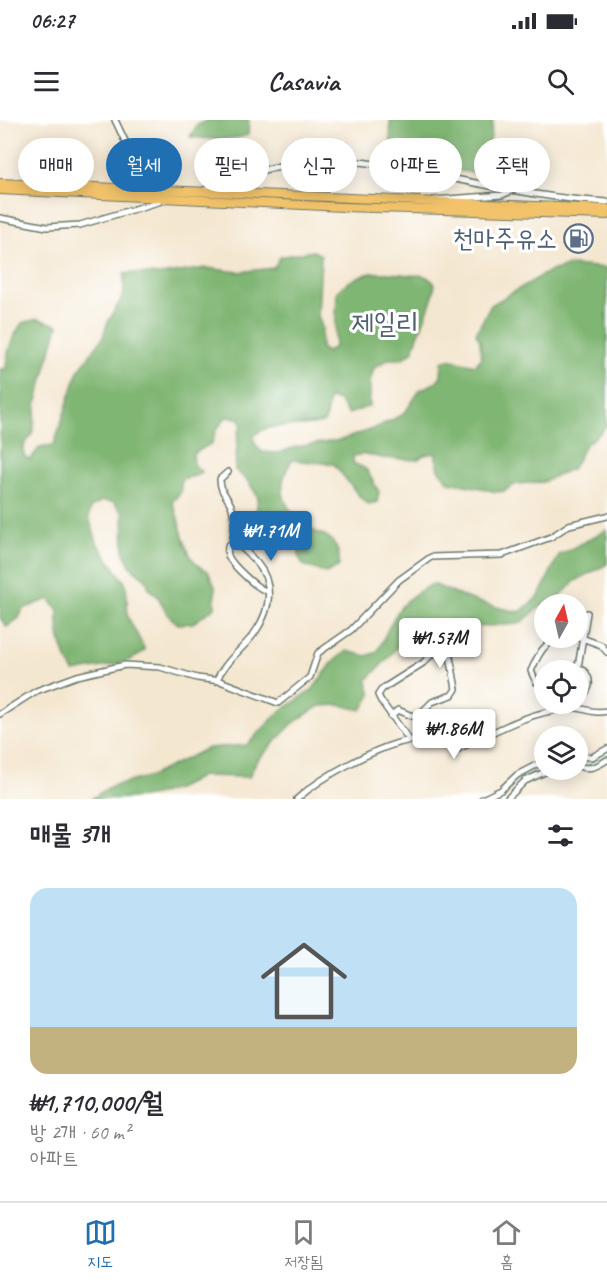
<!DOCTYPE html>
<html lang="ko">
<head>
<meta charset="utf-8">
<style>
  body { margin:0; font-family:Caveat,"Poor Story",sans-serif; background:#f2f2f3; color:#2b2b33; height:100vh; display:flex; flex-direction:column; font-size:22px; white-space:nowrap }
  * { box-sizing:border-box; margin:0 }
  p { font-size:20px; color:#7c7c81 }
  .icon { flex:none; width:33px; height:33px; fill:none; stroke:currentColor; stroke-width:2; stroke-linecap:round; stroke-linejoin:round }
  .map { position:relative; height:679px; overflow:hidden }
  .sheet { display:flex; flex-direction:column; background:#fff; flex:1 }
  .sheet>* { flex:none }
  .banner { position:absolute; left:18px; top:18px; width:572px; height:54px; display:flex; gap:12px }
  .needle { width:39px; rotate:8deg }
  .fabs { position:absolute; left:534px; top:474px; display:grid; gap:12px }
  .fabs a { display:grid; place-items:center; width:54px; height:54px; border-radius:50%; background:#fff; box-shadow:0 3px 15px #0003; font-size:30px }
  .price { position:absolute; translate:-50% -51px; padding:0 14px; border-radius:6px; background:#fff; color:#222; font-size:20px; line-height:39px; filter:drop-shadow(0 2px 3px #0008) }
  .price::after { content:''; position:absolute; left:50%; top:36px; width:18px; height:14px; margin-left:-9px; background:inherit; clip-path:polygon(0 0,100% 0,50% 100%) }
  .price.current { background:#1f6fb2; color:#fff }
  ul { padding:0; list-style:none }
  li { display:grid; align-content:center; gap:12px; height:318px; padding:0 30px }
  li+li { border-top:2px solid #e1e1e2 }
  li span { display:grid; place-items:center; height:186px; border-radius:18px; color:#555 }
  li>.icon { margin-inline-start:auto }
  span .icon { width:108px; height:108px; fill:#fffc; stroke-width:1 }
  li b { font-size:26px }
  h2 { display:flex; justify-content:space-between; align-items:center; height:72px; padding:0 30px; font-size:26px }
  .chip { padding:0 21px; border-radius:27px; background:#fff; box-shadow:0 3px 15px #0003; font-size:21px; line-height:54px }
  .chip.current { background:#1f6fb2; color:#fff }
  .status { display:flex; justify-content:space-between; align-items:center; height:42px; padding:0 30px; background:#fff; direction:ltr }
  .status svg { height:16px; fill:currentColor }
  header { display:flex; justify-content:space-between; align-items:center; height:78px; padding:0 30px; background:#fff; font-size:27px; font-weight:600 }
  .menu { display:flex; justify-content:space-around; align-items:center; height:84px; border-top:2px solid #e1e1e2; background:#fff; font-size:16px; color:#7c7c81 }
  .menu a { display:grid; justify-items:center; gap:3px }
  .menu .current { color:#1f6fb2 }
  .map>svg:first-child { display:block }
  .forest { fill:#80b673; stroke:#507a54; stroke-width:1.5 }
  .lines { fill:none; stroke-linecap:round; stroke-linejoin:round }
  .stream { stroke:#63c5e1; stroke-width:1.5 }
  .street-casing { stroke:#6a786b; stroke-width:8 }
  .primary-casing { stroke:#6a786b; stroke-width:10 }
  .street { stroke:#fff; stroke-width:5 }
  .primary { stroke:#f2c36a; stroke-width:8 }
  .labels { text-anchor:middle; dominant-baseline:central; stroke-width:6; stroke-linejoin:round; paint-order:stroke }
  .service-label { font-size:26px; fill:#4e5e75; stroke:#fff; text-anchor:end }
  .quarter-label { font-size:28px; fill:#526172; stroke:#fff }
</style>
</head>
<body>
<div class="status"><b>06:27</b><svg viewBox="0 0 49 12"><path d="M0 12V9h3v3zM5 12V6h3v6zM10 12V3h3v9zM15 12V0h3v12zM26 1h20v11H26zM47 4h2v5h-2z"/></svg></div>
<header><svg class="icon" aria-label="menu" viewBox="0 0 24 24"><path d="M4 6h16M4 12h16M4 18h16"/></svg>Casavia<svg class="icon" aria-label="search" viewBox="0 0 24 24"><circle cx="10" cy="10" r="6"/><path d="M15 15l6 6"/></svg></header>
<div class="map">
<svg width="607" height="679" viewBox="0 0 607 679">
  <rect width="100%" height="100%" fill="#fff"/>
  <filter id="ink" filterUnits="userSpaceOnUse"><feTurbulence type="fractalNoise" baseFrequency=".0167" numOctaves="2"/><feDisplacementMap in="SourceGraphic" scale="12" xChannelSelector="R" yChannelSelector="G"/><feConvolveMatrix kernelMatrix="1 2 1 2 8 2 1 2 1" color-interpolation-filters="sRGB"/></filter>
  <filter id="wash" filterUnits="userSpaceOnUse"><feTurbulence type="fractalNoise" baseFrequency=".008" numOctaves="4" result="noise"/><feDisplacementMap in="SourceGraphic" scale="24" xChannelSelector="R" yChannelSelector="G"/><feGaussianBlur stdDeviation="1.35" result="paint"/><feColorMatrix in="noise" values="0 0 0 0 0 0 0 0 0 0 0 0 0 0 0 0 0 1.4 0 .05"/><feComposite in="paint" operator="in"/></filter>
  <g filter="url(#wash)">
    <rect width="100%" height="100%" fill="#f4e7d0"/>
    <path class="forest" d="M208 0H249L248 15C230 21 209 19 190 17L197 5Z
      M390 0H493L487 43 475 53 439 48 407 38H386L391 30Z
      M313 131 321 135 318 196 322 207 321 228 327 232 335 226 337 171C362 149 378 151 409 155 422 156 425 153 435 164L432 179 412 232 401 239H388L374 248 370 261V286L348 294 339 281 329 278 325 302C301 311 273 299 253 316L255 324 262 332 278 333 296 327 341 320 373 309 404 294 420 270 435 263 441 256 442 242 448 239 475 245 481 239 480 221 476 213 491 185 548 152 570 145 607 148V305L600 313 585 325 573 348 543 362 516 364 504 371 495 372 486 369 449 362 439 350 435 333 424 335 417 340 383 338 363 334 353 336V343L366 349 379 372 377 382 368 384 360 377 334 344 292 340C272 370 286 394 314 411 319 414 328 415 331 420 338 427 340 437 339 446L326 453 303 445 299 437V425L274 402 267 405 255 400 258 377 248 361 235 350 238 314 242 304 239 298 226 297 216 310 212 323 193 334 194 345 202 352 195 356 181 359V372L172 382C184 405 181 441 208 451L215 467V487L193 503 178 504 168 495 158 477 149 468 146 459 131 447 124 433 123 393 113 382 101 381 90 388 89 398 97 423 126 464 128 497 145 530C126 548 98 546 74 552 61 532 57 513 58 490L49 479 23 489 19 498 7 507 0 498V249H6C7 231 12 218 22 203L38 199 58 205 37 281 33 313 24 325V336L30 340 40 327 54 325 78 251 102 219 108 202 124 174V154L133 153 160 155 206 148 239 152 274 148 280 137Z
      M607 410V444L575 461 558 478 544 484 519 504 470 507 432 503 405 516 390 536 367 560 371 575 362 590 340 585 319 586 293 603 256 642 249 657 201 656C166 679 133 679 91 679L111 666 149 657 208 628 247 625 278 593 313 569 333 542 346 531 367 536 377 532C395 497 395 482 433 464 462 478 489 487 520 492L539 476 559 435Z"/>
    <g class="lines">
      <path class="stream" d="M578 642 589 644 607 636
        M494 679C513 671 523 651 544 646"/>
    </g>
  </g>
  <g filter="url(#ink)">
    <g class="lines">
      <defs>
        <path id="street" d="M115 0 133 38 128 69
          M204 70C238 58 272 45 309 41 353 37 398 48 440 56 496 67 550 79 607 82
          M434 80 502 75 511 71
          M0 98 47 107 80 105 165 80
          M228 352 220 359C220 371 226 375 231 385 235 395 235 412 232 423
          M579 517 601 525 607 532
          M578 547 587 493
          M563 550C585 537 601 568 578 578
          M216 561C227 538 244 529 256 511 271 489 274 463 257 443 249 435 243 426 232 423L228 426C228 430 227 432 228 436 233 446 259 471 268 471
          M544 565 536 562 531 551C543 525 546 519 576 518
          M0 594 36 571 77 556 125 545 160 547 197 558 220 561 278 583 310 557 318 533 351 510 399 460 431 437 502 435 551 417 569 405 607 396
          M391 596 398 590 412 596 420 594 432 582 452 575 456 569 450 536 433 533 423 543 382 569 378 575 381 581 410 621
          M578 636 592 637 607 629
          M578 646C590 650 596 647 607 640
          M297 679C322 656 379 625 412 620 426 618 444 625 458 629 494 612 530 591 571 588 584 586 590 595 607 591
          M482 679 501 670 517 655 544 641
          M507 679 525 661 549 650"/>
        <path id="primary" d="M0 63 607 89
          M0 70 343 87 607 95"/>
      </defs>
      <use href="#street" class="street-casing"/>
      <use href="#primary" class="primary-casing"/>
      <use href="#street" class="street"/>
      <use href="#primary" class="primary"/>
    </g>
  </g>
  <defs>
    <symbol id="fuel-ring" viewBox="-11 -11 22 22"><circle r="9.5" fill="#fff" stroke="#5c6f8a" stroke-width="1.5"/><path d="M-5.5-6h7V0h2V4h1.3V-2.5L3-4.5l.8-.8L6-3V5H2.5V1h-1V6h-7ZM-4.2-4.7v3.2H.2V-4.7Z" fill="#5c6f8a"/></symbol>
  </defs>
  <g fill-rule="evenodd">
    <use href="#fuel-ring" x="562" y="102" width="33" height="33"/>
  </g>
  <g class="labels">
    <g class="service-label">
      <text x="557" y="118">천마주유소</text>
    </g>
    <g class="quarter-label">
      <text x="385" y="202">제일리</text>
    </g>
  </g>
</svg>
<div class="fabs">
<a><svg class="needle" viewBox="-14 -14 28 28"><path d="M0-13l5 13h-10z" fill="#e53935"/><path d="M0 13l5-13h-10z" fill="#7c7c81"/></svg></a>
<a><svg class="icon" aria-label="locate" viewBox="0 0 24 24"><circle cx="12" cy="12" r="6"/><path d="M12 2v4M12 18v4M2 12h4M18 12h4"/></svg></a>
<a><svg class="icon" aria-label="layers" viewBox="0 0 24 24"><path d="M12 4l9 5-9 5-9-5zM3 14l9 5 9-5"/></svg></a>
</div>
<b class="price current" style="left:271px;top:442px">₩1.71M</b>
<b class="price" style="left:440px;top:549px">₩1.57M</b>
<b class="price" style="left:454px;top:640px">₩1.86M</b>
<div class="banner">
<a class="chip">매매</a>
<a class="chip current">월세</a>
<a class="chip">필터</a>
<a class="chip">신규</a>
<a class="chip">아파트</a>
<a class="chip">주택</a>
</div>
</div>
<section class="sheet">
<h2>매물 3개<svg class="icon" aria-label="filters" viewBox="0 0 24 24"><path d="M4 7h16M4 17h16"/><circle cx="9" cy="7" r="2"/><circle cx="15" cy="17" r="2"/></svg></h2>
<ul>
<li><span style="background:linear-gradient(#bfe0f5 75%,#c2b280 0)"><svg class="icon" aria-label="home" viewBox="0 0 24 24"><path d="M3 11l9-7 9 7M6 9v11h12V9"/></svg></span><div><b>₩1,710,000/월</b><p>방 2개 · 60 m²</p><p>아파트</p></div></li>
</ul>
</section>
<nav class="menu">
<a class="current"><svg class="icon" aria-label="map" viewBox="0 0 24 24"><path d="M3 6l6-2 6 2 6-2v14l-6 2-6-2-6 2zM9 4v14M15 6v14"/></svg>지도</a>
<a><svg class="icon" aria-label="saved" viewBox="0 0 24 24"><path d="M7 4h10v16l-5-4-5 4z"/></svg>저장됨</a>
<a><svg class="icon" aria-label="home" viewBox="0 0 24 24"><path d="M3 11l9-7 9 7M6 9v11h12V9"/></svg>홈</a>
</nav>
</body>
</html>
